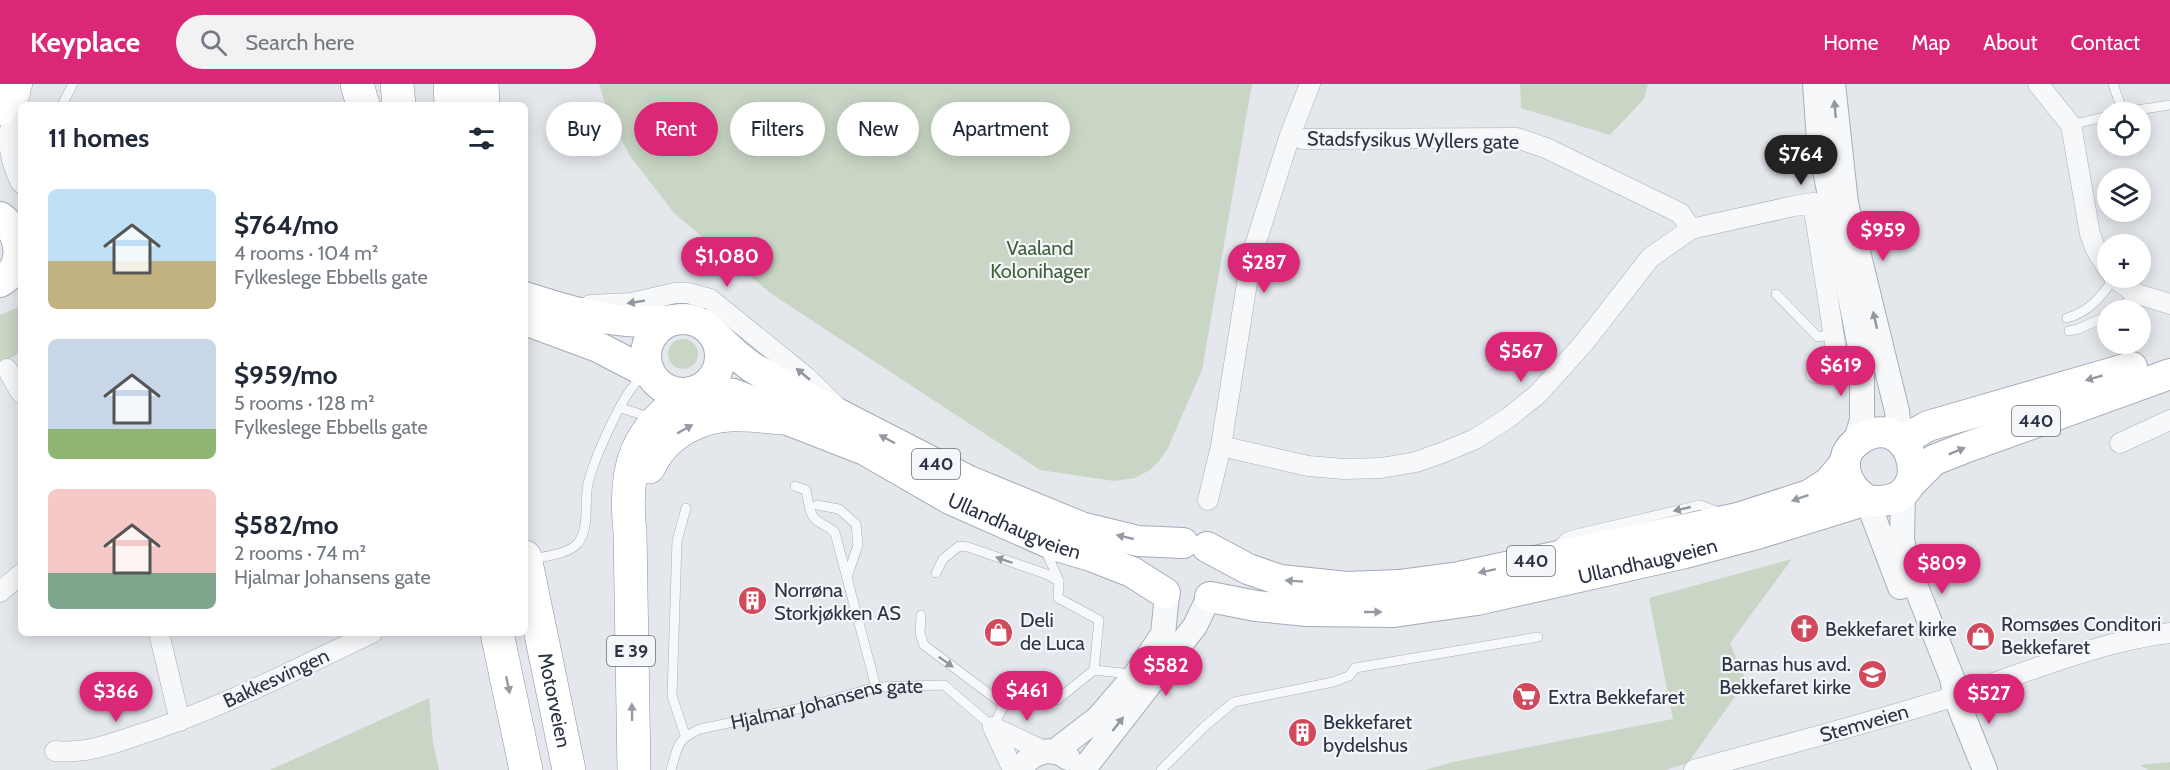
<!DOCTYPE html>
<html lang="en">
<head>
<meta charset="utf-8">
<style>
  body { margin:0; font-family:Cabin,sans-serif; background:#f2f2f3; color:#1f2937; height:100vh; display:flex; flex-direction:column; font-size:22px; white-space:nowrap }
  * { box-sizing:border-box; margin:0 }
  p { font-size:20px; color:#747a83 }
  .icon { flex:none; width:33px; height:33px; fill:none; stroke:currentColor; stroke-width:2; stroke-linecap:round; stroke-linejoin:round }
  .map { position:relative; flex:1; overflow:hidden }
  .details { position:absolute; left:18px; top:18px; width:510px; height:534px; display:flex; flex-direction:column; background:#fff; border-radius:9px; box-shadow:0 3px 15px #0003 }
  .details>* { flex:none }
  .hud { position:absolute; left:546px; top:18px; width:570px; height:54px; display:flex; gap:12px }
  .buttons { position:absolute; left:2097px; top:18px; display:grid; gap:12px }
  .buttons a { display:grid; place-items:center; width:54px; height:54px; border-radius:50%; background:#fff; box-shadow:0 3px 15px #0003; font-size:30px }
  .price { position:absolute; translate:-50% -51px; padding:0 14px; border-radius:21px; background:#db2777; color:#fff; font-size:20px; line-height:39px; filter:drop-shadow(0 2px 3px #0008) }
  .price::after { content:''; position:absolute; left:50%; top:36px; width:18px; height:14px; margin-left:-9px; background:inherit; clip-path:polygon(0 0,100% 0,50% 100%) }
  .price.active { background:#222; color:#fff }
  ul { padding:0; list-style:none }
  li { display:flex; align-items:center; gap:18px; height:150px; padding:0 30px }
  li span { display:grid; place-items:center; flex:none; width:168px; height:120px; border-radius:9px; color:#555 }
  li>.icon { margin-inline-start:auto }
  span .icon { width:72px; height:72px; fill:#fffc; stroke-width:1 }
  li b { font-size:26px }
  h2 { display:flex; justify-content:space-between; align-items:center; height:72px; padding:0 30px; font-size:26px }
  .tag { padding:0 21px; border-radius:27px; background:#fff; box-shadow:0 3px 15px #0003; font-size:21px; line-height:54px }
  .tag.active { background:#db2777; color:#fff }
  header { display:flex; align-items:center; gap:36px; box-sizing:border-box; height:84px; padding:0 30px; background:#db2777; color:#fff }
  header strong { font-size:28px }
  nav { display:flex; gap:33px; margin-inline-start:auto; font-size:21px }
  .search { width:420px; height:54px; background:#f2f2f3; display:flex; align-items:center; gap:15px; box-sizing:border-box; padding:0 21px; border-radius:33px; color:#747a83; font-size:22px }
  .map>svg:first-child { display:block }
  .green { fill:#c9d6c5 }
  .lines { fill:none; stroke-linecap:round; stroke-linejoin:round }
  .service-casing { stroke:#a9aeb7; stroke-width:10 }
  .minor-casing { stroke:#a9aeb7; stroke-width:21 }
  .tertiary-casing { stroke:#a9aeb7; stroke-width:26 }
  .primary-casing { stroke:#a3abb8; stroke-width:32 }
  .trunk-casing { stroke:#8b94a3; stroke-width:33 }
  .motorway-casing { stroke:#8b94a3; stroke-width:34 }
  .service { stroke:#f7f8fa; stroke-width:9 }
  .minor { stroke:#f7f8fa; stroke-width:20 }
  .tertiary { stroke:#f7f8fa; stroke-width:24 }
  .primary { stroke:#fff; stroke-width:30 }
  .trunk { stroke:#fff; stroke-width:32 }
  .motorway { stroke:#fff; stroke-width:33 }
  .oneway { fill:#9196a0 }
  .oneway2 { fill:#959aa2 }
  .labels { text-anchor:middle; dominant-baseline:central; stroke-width:4.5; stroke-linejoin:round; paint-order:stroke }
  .shield { fill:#f4f6f9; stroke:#676e7b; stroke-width:1.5 }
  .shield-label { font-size:18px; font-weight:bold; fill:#2b3445 }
  .street-label { font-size:20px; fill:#2b3445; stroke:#f4f6f9 }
  .park-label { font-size:20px; fill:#3f6138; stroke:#f4f6f9 }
  .poi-label { font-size:20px; fill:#2b3445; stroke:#f4f6f9; text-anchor:start }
</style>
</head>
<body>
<header>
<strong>Keyplace</strong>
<div class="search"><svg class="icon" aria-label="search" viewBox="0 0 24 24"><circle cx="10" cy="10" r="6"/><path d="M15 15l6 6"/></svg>Search here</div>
<nav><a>Home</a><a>Map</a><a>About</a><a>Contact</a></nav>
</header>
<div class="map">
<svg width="2170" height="686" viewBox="0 0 2170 686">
  <rect width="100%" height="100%" fill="#e4e7ec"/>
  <path class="green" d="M599 0H1252L1202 286 1167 366 1159 377 1150 386 1135 394 1114 397 1040 386 773 211 675 130 630 72 609 32Z
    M1520 0H1648L1644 15 1610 51 1521 24Z
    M21 222V268L0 280V231Z
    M668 270a15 15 0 1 1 30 0a15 15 0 1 1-30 0Z
    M1792 475 1730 559 1746 597 1688 679 1665 686H1425L1453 678 1673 635 1649 514Z
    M429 614 433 658 439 686H270Z
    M2170 678V686H2148L2140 681Z"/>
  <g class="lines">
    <defs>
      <g id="service">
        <path d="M2113 0 2123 28"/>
        <path d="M62 21 73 0"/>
        <path d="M2124 28 2170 21"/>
        <path d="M2071 41 2108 32"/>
        <path d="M1776 210 1818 253 1828 251 1833 247"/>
        <path d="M2117 226 2137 210"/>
        <path d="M2067 234C2089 228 2102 212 2114 194"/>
        <path d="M2069 247 2078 245 2108 232"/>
        <path d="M621 324 646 332 653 331"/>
        <path d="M795 402 806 406C808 414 809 429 815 435 821 441 828 441 835 449L876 603"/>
        <path d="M817 421 839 425 856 440 858 461 847 493"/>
        <path d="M1556 464 1565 454 1572 451 1700 421 1721 429"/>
        <path d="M531 475C546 472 567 471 578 459 590 444 584 418 588 400 593 378 625 301 644 292"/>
        <path d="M936 489 943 475 959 462 968 463 1046 490 1059 497"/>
        <path d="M921 531 920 549 924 561 1004 621"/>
        <path d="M1094 586 1130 590"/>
        <path d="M685 651 672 612 677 457 686 424"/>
        <path id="s1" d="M671 686C678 662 676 656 700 645L806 623 876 603 944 601 993 643 1004 621 1057 616 1094 586 1099 536 1058 514 1059 497 1045 465"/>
        <path d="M1161 686 1205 642 1234 618 1333 598 1349 592 1355 584 1538 553"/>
      </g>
      <path id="minor" d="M2038 0 2071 41 2090 150 2096 166 2108 185
        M20 10C7 45 4 64 21 99
        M1290 51 1303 55 1517 54 1546 64 1680 129 1691 145
        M1813 119 1836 266 1816 289
        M2114 194 2137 210 2170 220
        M590 221 631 219 675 209H688L710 215 805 292 834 320
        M7 285 21 309
        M2120 359 2170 336
        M1221 362 1308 382 1344 385 1381 384 1416 378 1444 368 1475 355 1508 334 1538 310 1583 260 1650 174 1691 145 1794 122 1813 119 1832 122 1846 119
        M1208 416 1221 362 1251 174 1290 51 1310 0
        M0 508 21 490
        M159 549 180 637
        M993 643 1044 667
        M993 643 1013 686
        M55 667C83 670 109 661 135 652 218 626 294 586 372 549
        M1694 686C1780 662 1867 640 1952 613 2021 591 2099 557 2170 549"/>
      <path id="tertiary" d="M1815 0 1819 56 1862 273V336L1855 359
        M1833 0 1846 119 1897 327 1900 355
        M1903 408 1902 456 1907 480 1952 594 1955 612 1985 686
        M1867 416 1900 503
        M1054 668 1098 634 1136 590 1163 550 1167 511
        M1020 686C1030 668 1050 661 1068 674
        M1083 686 1195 542 1208 515"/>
      <g id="primary">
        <path d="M0 133C22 149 27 183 0 198"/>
        <path d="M525 213C574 229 621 243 673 236"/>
        <circle cx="683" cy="272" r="37"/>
        <path d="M525 236 598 263 650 290"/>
        <path d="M711 247 735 270 753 284 788 304 969 397 1081 443 1138 457 1183 459"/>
        <path id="s2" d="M699 306 733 310 757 319 783 334 865 366 950 415 1054 461 1091 472 1132 488 1165 509"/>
        <path d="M1902 357 1928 342 2132 283"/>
        <path d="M1910 400 1934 376 1962 365 2170 290"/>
        <path d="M1207 463 1248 485 1280 496 1347 503 1399 501 1459 493 1738 434 1809 411 1828 399 1845 379"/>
        <path id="s3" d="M1210 513 1256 522 1308 527 1394 528 1477 516 1685 469 1757 450 1867 416C1943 428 1913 319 1859 356 1834 373 1845 402 1867 416"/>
      </g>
      <path id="trunk" d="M0 25 6 13 16 0"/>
      <g id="motorway">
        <path d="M357 0 363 21"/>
        <path d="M397 0 399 21"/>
        <path d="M450 0 451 21"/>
        <path d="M482 0 483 21"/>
        <path d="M649 383C665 348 703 329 741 331 755 331 769 333 783 334"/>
        <path id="s4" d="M525 473 569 686"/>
        <path d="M497 549 526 686"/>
        <path d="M634 686 630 448C623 384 635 344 692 309"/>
      </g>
    </defs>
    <use href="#service" class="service-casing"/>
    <use href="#minor" class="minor-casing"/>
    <use href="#tertiary" class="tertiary-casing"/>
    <use href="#primary" class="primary-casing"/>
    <use href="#trunk" class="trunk-casing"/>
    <use href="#motorway" class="motorway-casing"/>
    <use href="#service" class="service"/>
    <use href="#minor" class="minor"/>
    <use href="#tertiary" class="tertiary"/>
    <use href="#primary" class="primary"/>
    <use href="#trunk" class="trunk"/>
    <use href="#motorway" class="motorway"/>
  </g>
  <defs><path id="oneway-solid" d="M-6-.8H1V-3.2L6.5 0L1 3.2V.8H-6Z" transform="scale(1.5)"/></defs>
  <g class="oneway">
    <use href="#oneway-solid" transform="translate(1835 25) rotate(-95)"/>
    <use href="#oneway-solid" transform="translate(636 218) rotate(171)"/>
    <use href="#oneway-solid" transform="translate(1875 236) rotate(-103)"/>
    <use href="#oneway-solid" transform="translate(803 290) rotate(-140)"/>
    <use href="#oneway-solid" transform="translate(1682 425) rotate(167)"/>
    <use href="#oneway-solid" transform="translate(1004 476) rotate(-161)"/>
    <use href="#oneway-solid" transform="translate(946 578) rotate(36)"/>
    <use href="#oneway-solid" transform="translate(1118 640) rotate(-52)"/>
  </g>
  <g class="oneway2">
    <use href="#oneway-solid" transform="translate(2094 294) rotate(164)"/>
    <use href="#oneway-solid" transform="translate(685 345) rotate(-29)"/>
    <use href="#oneway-solid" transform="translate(887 355) rotate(-152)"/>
    <use href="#oneway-solid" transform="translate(1957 367) rotate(-22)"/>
    <use href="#oneway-solid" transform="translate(1800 414) rotate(161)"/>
    <use href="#oneway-solid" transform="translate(1125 453) rotate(-167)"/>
    <use href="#oneway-solid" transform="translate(1487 487) rotate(168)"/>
    <use href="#oneway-solid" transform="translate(1294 497) rotate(-176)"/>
    <use href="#oneway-solid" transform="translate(1373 528)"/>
    <use href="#oneway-solid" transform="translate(508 601) rotate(78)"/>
    <use href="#oneway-solid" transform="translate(632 628) rotate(-91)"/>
  </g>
  <defs>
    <symbol id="building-disc" viewBox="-11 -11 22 22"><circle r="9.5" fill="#d1495b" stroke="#f4f6f9"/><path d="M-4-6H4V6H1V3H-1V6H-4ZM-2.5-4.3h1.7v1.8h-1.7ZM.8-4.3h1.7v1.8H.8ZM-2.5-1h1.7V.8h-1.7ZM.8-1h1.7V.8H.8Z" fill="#fff"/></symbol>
    <symbol id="church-disc" viewBox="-11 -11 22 22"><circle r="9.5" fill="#d1495b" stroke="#f4f6f9"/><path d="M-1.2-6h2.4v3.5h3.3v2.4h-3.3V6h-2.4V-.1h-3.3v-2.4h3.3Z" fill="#fff"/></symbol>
    <symbol id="shop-disc" viewBox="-11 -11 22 22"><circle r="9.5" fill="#d1495b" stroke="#f4f6f9"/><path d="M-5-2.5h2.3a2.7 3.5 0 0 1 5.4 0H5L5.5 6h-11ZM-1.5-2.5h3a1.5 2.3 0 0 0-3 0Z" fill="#fff"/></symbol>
    <symbol id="school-disc" viewBox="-11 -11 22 22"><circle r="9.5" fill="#d1495b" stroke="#f4f6f9"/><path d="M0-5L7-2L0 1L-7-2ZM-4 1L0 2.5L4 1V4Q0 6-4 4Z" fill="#fff"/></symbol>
    <symbol id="supermarket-disc" viewBox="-11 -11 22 22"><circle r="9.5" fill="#d1495b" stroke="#f4f6f9"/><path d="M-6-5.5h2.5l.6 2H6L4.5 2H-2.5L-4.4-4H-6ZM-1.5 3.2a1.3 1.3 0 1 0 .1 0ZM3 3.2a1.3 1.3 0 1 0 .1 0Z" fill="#fff"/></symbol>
  </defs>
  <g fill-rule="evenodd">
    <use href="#building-disc" x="736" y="500" width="33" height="33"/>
    <use href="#church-disc" x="1788" y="528" width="33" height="33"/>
    <use href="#shop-disc" x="982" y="532" width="33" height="33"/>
    <use href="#shop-disc" x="1964" y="536" width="33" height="33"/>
    <use href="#school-disc" x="1856" y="574" width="33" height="33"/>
    <use href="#supermarket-disc" x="1510" y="596" width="33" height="33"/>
    <use href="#building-disc" x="1286" y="632" width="33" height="33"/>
  </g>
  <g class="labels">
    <g class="shield">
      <rect x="2012" y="322" width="48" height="30" rx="4.5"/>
      <rect x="912" y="365" width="48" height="30" rx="4.5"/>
      <rect x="1507" y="462" width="48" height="30" rx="4.5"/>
      <rect x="607" y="552" width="48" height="30" rx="4.5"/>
    </g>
    <g class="shield-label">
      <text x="2036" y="337">440</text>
      <text x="936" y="380">440</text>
      <text x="1531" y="477">440</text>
      <text x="631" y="567">E 39</text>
    </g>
    <g class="street-label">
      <text transform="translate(1413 56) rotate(1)">Stadsfysikus Wyllers gate</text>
      <text stroke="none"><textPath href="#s2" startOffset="346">Ullandhaugveien</textPath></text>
      <text stroke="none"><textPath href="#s3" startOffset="444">Ullandhaugveien</textPath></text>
      <text transform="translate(276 594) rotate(-25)">Bakkesvingen</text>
      <text stroke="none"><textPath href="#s4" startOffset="146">Motorveien</textPath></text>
      <text stroke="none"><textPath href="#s1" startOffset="183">Hjalmar Johansens gate</textPath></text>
      <text transform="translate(1864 639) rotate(-16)">Stemveien</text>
    </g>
    <g class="park-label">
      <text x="1040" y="164">Vaaland<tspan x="1040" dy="23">Kolonihager</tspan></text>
    </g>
    <g class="poi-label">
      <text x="774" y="506">Norrøna<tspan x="774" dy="23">Storkjøkken AS</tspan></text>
      <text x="1020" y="536">Deli<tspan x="1020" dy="23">de Luca</tspan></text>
      <text x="2001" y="540">Romsøes Conditori<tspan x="2001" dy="23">Bekkefaret</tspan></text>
      <text x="1825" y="545">Bekkefaret kirke</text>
      <text x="1851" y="580" text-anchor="end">Barnas hus avd.<tspan x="1851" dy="23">Bekkefaret kirke</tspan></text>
      <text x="1548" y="613">Extra Bekkefaret</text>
      <text x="1323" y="638">Bekkefaret<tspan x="1323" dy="23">bydelshus</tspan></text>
    </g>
  </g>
</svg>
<div class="buttons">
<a><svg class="icon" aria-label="locate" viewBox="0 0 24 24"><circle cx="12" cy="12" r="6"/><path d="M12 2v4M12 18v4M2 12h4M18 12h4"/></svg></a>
<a><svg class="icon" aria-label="layers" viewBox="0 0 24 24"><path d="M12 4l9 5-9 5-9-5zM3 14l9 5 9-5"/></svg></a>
<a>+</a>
<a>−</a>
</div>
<b class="price active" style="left:1801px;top:102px">$764</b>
<b class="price" style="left:1883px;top:178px">$959</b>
<b class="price" style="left:727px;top:204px">$1,080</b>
<b class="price" style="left:1264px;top:210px">$287</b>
<b class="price" style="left:1521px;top:299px">$567</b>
<b class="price" style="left:1841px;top:313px">$619</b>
<b class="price" style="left:1942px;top:511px">$809</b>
<b class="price" style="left:1166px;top:613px">$582</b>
<b class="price" style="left:1027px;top:638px">$461</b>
<b class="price" style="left:116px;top:639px">$366</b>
<b class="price" style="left:1989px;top:641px">$527</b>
<div class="hud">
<a class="tag">Buy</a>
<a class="tag active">Rent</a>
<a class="tag">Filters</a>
<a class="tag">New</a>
<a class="tag">Apartment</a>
</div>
<section class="details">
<h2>11 homes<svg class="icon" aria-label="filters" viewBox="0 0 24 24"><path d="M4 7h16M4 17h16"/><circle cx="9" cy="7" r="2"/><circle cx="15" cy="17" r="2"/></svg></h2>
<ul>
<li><span style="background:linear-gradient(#bfe0f5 60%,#c2b280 0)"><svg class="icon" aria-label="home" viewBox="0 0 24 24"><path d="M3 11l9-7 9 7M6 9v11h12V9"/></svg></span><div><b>$764/mo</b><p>4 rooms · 104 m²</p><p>Fylkeslege Ebbells gate</p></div></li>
<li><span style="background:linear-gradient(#c9d6e8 75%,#8fb573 0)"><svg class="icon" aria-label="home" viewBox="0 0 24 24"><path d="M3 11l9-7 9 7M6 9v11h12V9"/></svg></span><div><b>$959/mo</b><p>5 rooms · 128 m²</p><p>Fylkeslege Ebbells gate</p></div></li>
<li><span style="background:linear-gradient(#f6c9c9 70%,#7fa58c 0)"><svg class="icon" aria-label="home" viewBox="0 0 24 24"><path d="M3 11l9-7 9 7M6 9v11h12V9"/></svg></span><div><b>$582/mo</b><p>2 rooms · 74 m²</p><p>Hjalmar Johansens gate</p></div></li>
</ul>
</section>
</div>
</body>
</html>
